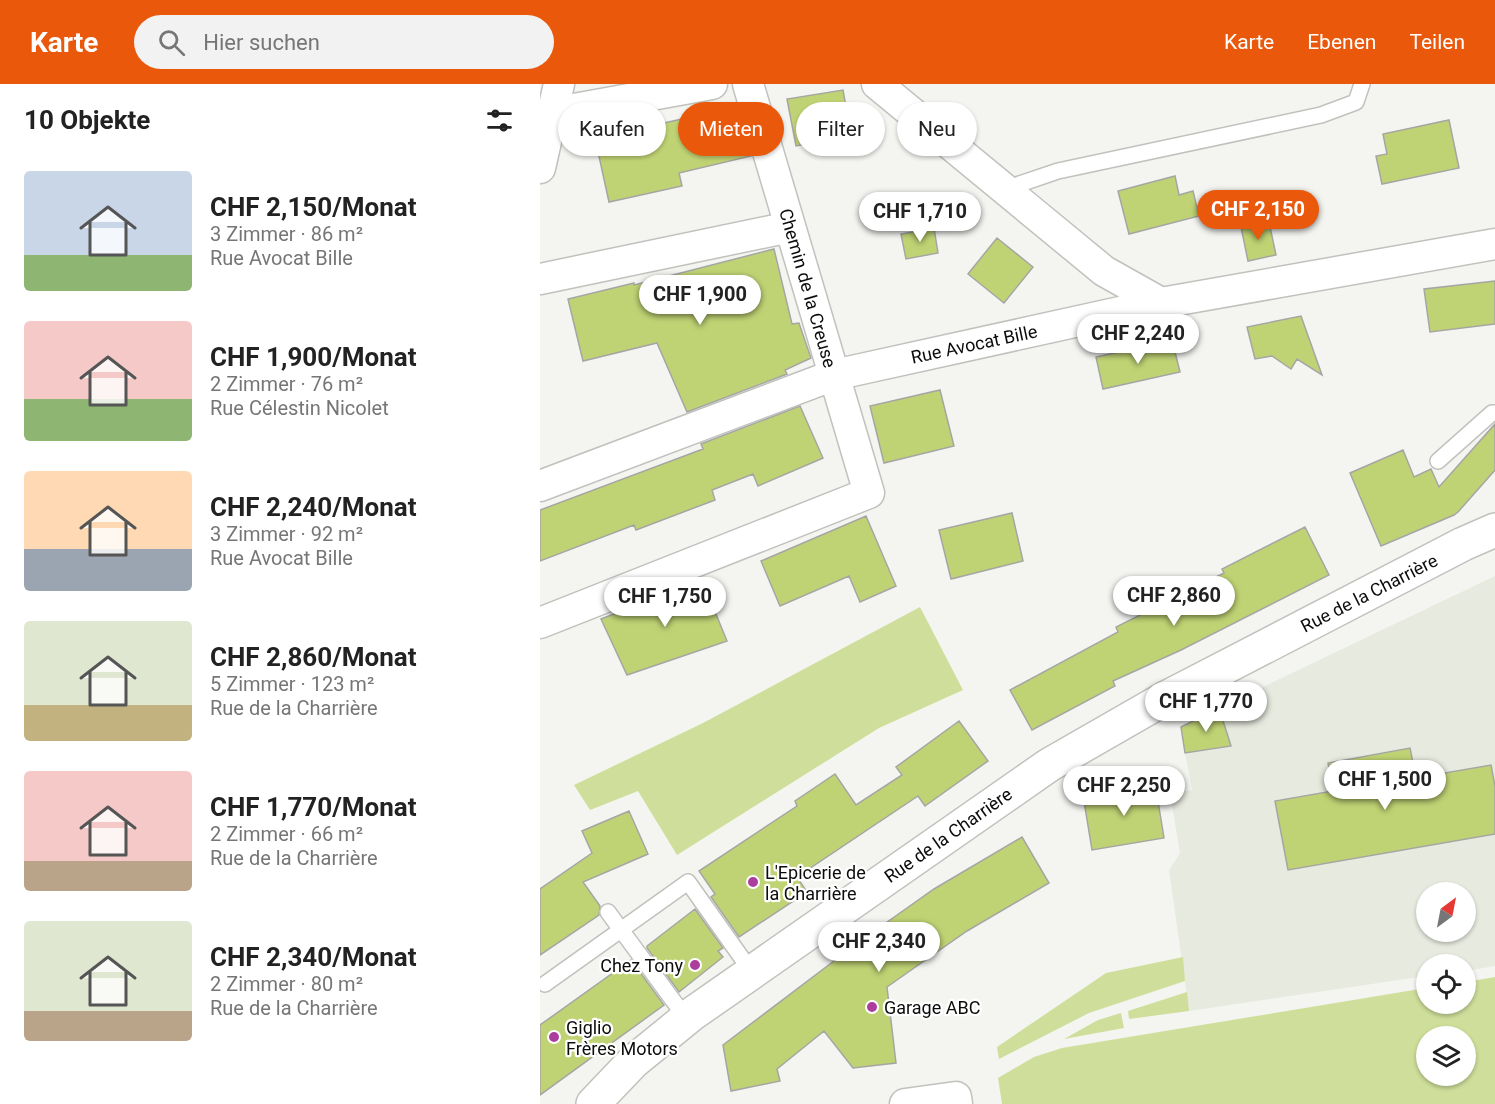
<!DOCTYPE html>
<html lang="de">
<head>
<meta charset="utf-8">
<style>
  body { margin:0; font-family:Roboto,sans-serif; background:#f2f2f2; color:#222; height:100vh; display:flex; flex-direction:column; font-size:22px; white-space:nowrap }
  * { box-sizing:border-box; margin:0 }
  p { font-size:20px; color:#767676 }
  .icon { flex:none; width:33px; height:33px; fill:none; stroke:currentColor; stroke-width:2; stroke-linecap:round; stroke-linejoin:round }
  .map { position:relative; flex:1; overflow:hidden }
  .side { display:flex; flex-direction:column; background:#fff; width:540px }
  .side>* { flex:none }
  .guide { position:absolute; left:18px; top:18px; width:570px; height:54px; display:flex; gap:12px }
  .needle { width:39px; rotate:32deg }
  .buttons { position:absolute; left:876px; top:798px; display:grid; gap:12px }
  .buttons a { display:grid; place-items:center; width:60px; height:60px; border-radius:50%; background:#fff; box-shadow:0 2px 4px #0004; font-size:30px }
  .price { position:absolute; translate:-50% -51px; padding:0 14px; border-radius:21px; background:#fff; color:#222; font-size:20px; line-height:39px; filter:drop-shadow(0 2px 3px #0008) }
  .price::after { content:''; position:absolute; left:50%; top:36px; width:18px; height:14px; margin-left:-9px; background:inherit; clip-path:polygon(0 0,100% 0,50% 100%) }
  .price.active { background:#ea580c; color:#fff }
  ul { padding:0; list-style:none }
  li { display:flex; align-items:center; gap:18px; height:150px; padding:0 24px }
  li span { display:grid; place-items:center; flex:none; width:168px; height:120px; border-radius:6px; color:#555 }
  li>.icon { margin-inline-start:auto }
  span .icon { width:72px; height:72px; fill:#fffc; stroke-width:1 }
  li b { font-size:26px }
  h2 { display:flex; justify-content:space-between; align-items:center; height:72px; padding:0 24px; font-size:26px }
  .chip { padding:0 21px; border-radius:27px; background:#fff; box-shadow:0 2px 4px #0004; font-size:21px; line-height:54px }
  .chip.active { background:#ea580c; color:#fff }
  header { display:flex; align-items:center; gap:36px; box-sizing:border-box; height:84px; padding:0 30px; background:#ea580c; color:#fff }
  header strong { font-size:28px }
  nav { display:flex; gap:33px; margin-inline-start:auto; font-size:21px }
  .search { width:420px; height:54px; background:#f2f2f2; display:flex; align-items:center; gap:15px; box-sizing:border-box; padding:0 21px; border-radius:33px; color:#767676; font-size:22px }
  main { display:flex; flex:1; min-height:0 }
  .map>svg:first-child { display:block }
  .built { fill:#e7eadf; fill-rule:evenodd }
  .green { fill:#cfde9a; fill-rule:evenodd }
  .building { fill:#c0d374; stroke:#a5a6a3; stroke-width:1.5 }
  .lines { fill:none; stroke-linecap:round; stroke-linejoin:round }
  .lane-casing { stroke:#c1c2be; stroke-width:18 }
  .street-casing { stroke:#c1c2be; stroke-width:33 }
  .secondary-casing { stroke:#c1c2be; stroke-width:36 }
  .lane { stroke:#fff; stroke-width:15 }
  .street { stroke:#fff; stroke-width:30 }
  .secondary { stroke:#fff; stroke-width:33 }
  .poi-dot { fill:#ab3e9c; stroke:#fff; stroke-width:2 }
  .labels { text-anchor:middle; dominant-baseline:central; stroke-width:4.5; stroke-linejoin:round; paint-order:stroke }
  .street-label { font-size:18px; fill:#0c0d0b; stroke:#fff }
  .poi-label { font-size:18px; fill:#0c0d0b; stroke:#fff; text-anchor:start }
</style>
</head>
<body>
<header>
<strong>Karte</strong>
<div class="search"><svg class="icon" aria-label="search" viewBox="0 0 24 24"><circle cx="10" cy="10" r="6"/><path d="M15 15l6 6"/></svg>Hier suchen</div>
<nav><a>Karte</a><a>Ebenen</a><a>Teilen</a></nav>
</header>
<main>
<section class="side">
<h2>10 Objekte<svg class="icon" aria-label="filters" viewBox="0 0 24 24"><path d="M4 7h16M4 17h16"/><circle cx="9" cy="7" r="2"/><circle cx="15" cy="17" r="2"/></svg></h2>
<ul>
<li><span style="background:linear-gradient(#c9d6e8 70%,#8fb573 0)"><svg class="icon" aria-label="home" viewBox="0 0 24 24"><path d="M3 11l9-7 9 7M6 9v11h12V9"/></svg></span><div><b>CHF 2,150/Monat</b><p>3 Zimmer · 86 m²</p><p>Rue Avocat Bille</p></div></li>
<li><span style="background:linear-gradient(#f6c9c9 65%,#8fb573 0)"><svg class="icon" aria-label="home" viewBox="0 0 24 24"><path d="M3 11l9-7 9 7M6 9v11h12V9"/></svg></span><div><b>CHF 1,900/Monat</b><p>2 Zimmer · 76 m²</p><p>Rue Célestin Nicolet</p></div></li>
<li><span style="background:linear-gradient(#ffd9b3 65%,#9aa5b1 0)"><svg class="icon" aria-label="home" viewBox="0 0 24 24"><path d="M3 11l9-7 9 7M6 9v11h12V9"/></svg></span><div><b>CHF 2,240/Monat</b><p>3 Zimmer · 92 m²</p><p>Rue Avocat Bille</p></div></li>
<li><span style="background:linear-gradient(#dfe7d0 70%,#c2b280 0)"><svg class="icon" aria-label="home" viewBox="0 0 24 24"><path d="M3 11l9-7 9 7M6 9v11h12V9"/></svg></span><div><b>CHF 2,860/Monat</b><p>5 Zimmer · 123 m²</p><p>Rue de la Charrière</p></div></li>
<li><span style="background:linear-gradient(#f6c9c9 75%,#b9a48a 0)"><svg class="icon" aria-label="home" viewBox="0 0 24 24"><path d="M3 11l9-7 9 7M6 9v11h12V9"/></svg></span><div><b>CHF 1,770/Monat</b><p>2 Zimmer · 66 m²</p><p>Rue de la Charrière</p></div></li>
<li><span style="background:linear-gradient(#dfe7d0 75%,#b9a48a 0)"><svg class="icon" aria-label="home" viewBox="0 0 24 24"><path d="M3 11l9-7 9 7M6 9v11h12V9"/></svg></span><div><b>CHF 2,340/Monat</b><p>2 Zimmer · 80 m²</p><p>Rue de la Charrière</p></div></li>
</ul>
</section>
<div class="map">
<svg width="955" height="1020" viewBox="0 0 955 1020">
  <rect width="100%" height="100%" fill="#f4f5f1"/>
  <path class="built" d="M955 492V882L926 887V880H886V892L649 927 629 786 640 769 630 710 652 706 645 669 691 662 679 624ZM886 808H926V848H886Z"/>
  <path class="green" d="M380 523 423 606 339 644 137 771 98 707 50 726 34 701 163 639Z
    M643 873 645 897 549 929 459 975 457 963 566 889Z
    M955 893V1020H462L458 994 494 973 522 964 886 904V920H926V898ZM886 952H926V992H886Z
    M647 908 649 927 589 935 588 927Z
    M581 929 584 944 524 955 558 936Z"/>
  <path class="building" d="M303 6 311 52 256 62 247 15Z
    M197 23 211 72 139 89 142 102 69 118 55 54Z
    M909 36 919 84 842 100 836 72 847 70 843 50Z
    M635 92 639 111 653 107 659 132 589 150 578 107Z
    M729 138 736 171 708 177 701 143Z
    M394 144 398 169 366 175 361 150Z
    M457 154 493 183 464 219 428 190Z
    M234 165 252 240 259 239 271 274 245 286 247 290 147 328 117 259 43 277 28 215 94 199V201Z
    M955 197V240L890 248 884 205Z
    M761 232 782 291 757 275 751 285 732 272 715 275 707 243Z
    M632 256 640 288 563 305 556 273Z
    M400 306 414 362 344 379 330 322Z
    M260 322 283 374 218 402 213 390 172 406 175 416 96 446 94 441 0 477V426L163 365 161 360Z
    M955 340V386L918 428 914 431 841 462 810 389 863 366 874 393 891 385 899 403Z
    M472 429 483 477 411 495 399 446Z
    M326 432 356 502 320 518 309 492 240 522 221 477Z
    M765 443 789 491 641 566 573 597 575 602 492 646 470 606 578 548 576 543 684 489 682 485Z
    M162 496 187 557 87 591 61 535Z
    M679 624 691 662 645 669 641 643Z
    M419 637 448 677 385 722 378 712 257 793 267 808 199 853 171 813 175 810 159 787 257 722 255 717 295 690 316 721 362 691 356 683Z
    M870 664 876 694 951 681 955 702V750L748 786 735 717 793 707 788 679Z
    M615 699 624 754 552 766 543 711Z
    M89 727 108 770 43 798 60 822 59 831 0 871V805L52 769 42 747Z
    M482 753 509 799 427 847 347 903 356 979 313 984 284 947 237 985 240 997 191 1007 183 961 319 858 394 805Z
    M155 825 183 864 178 867 183 873 139 908 107 864V862Z
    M91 876 124 921 0 1011V941Z"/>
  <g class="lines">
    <defs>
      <path id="lane" d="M465 105 518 87 781 31 816 18 822 0
        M898 377 952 329H955
        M68 828 146 934
        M5 900 148 798 211 887"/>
      <path id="street" d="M337 0 564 187 621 219
        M12 29 172 0
        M0 84 19 0
        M0 195 250 143
        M0 402 294 291 621 219 955 160
        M0 539 329 409 208 0
        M365 1020 416 1013 417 1020"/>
      <path id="secondary" d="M53 1020 93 978 152 930 509 681 624 615 923 460 955 446"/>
    </defs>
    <use href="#lane" class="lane-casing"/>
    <use href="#street" class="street-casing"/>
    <use href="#secondary" class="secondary-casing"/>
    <use href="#lane" class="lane"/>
    <use href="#street" class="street"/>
    <use href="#secondary" class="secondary"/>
  </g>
  <g class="poi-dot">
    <circle cx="213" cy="798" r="6"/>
    <circle cx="155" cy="881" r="6"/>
    <circle cx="332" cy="923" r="6"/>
    <circle cx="14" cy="953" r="6"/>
  </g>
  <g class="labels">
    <g class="street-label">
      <text transform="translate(268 204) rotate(74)">Chemin de la Creuse</text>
      <text transform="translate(434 260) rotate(-12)">Rue Avocat Bille</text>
      <text transform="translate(829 509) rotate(-27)">Rue de la Charrière</text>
      <text transform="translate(408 751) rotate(-35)">Rue de la Charrière</text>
    </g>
    <g class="poi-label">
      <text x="225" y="788">L'Epicerie de<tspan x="225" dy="21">la Charrière</tspan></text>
      <text x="143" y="881" text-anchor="end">Chez Tony</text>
      <text x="344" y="923">Garage ABC</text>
      <text x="26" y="943">Giglio<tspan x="26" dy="21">Frères Motors</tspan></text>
    </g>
  </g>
</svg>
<div class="buttons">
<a><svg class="needle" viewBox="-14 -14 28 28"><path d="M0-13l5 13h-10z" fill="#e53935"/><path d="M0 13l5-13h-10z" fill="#767676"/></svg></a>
<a><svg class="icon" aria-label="locate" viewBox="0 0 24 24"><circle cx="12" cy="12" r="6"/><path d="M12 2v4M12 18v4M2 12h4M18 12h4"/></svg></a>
<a><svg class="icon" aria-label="layers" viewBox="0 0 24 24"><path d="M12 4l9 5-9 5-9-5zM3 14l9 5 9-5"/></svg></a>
</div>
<b class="price active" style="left:718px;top:157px">CHF 2,150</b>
<b class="price" style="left:380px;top:159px">CHF 1,710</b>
<b class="price" style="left:160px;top:242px">CHF 1,900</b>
<b class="price" style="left:598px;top:281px">CHF 2,240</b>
<b class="price" style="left:634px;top:543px">CHF 2,860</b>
<b class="price" style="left:125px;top:544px">CHF 1,750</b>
<b class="price" style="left:666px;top:649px">CHF 1,770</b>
<b class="price" style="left:845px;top:727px">CHF 1,500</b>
<b class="price" style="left:584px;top:733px">CHF 2,250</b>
<b class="price" style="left:339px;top:889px">CHF 2,340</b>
<div class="guide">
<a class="chip">Kaufen</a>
<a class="chip active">Mieten</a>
<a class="chip">Filter</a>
<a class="chip">Neu</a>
</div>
</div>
</main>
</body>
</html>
